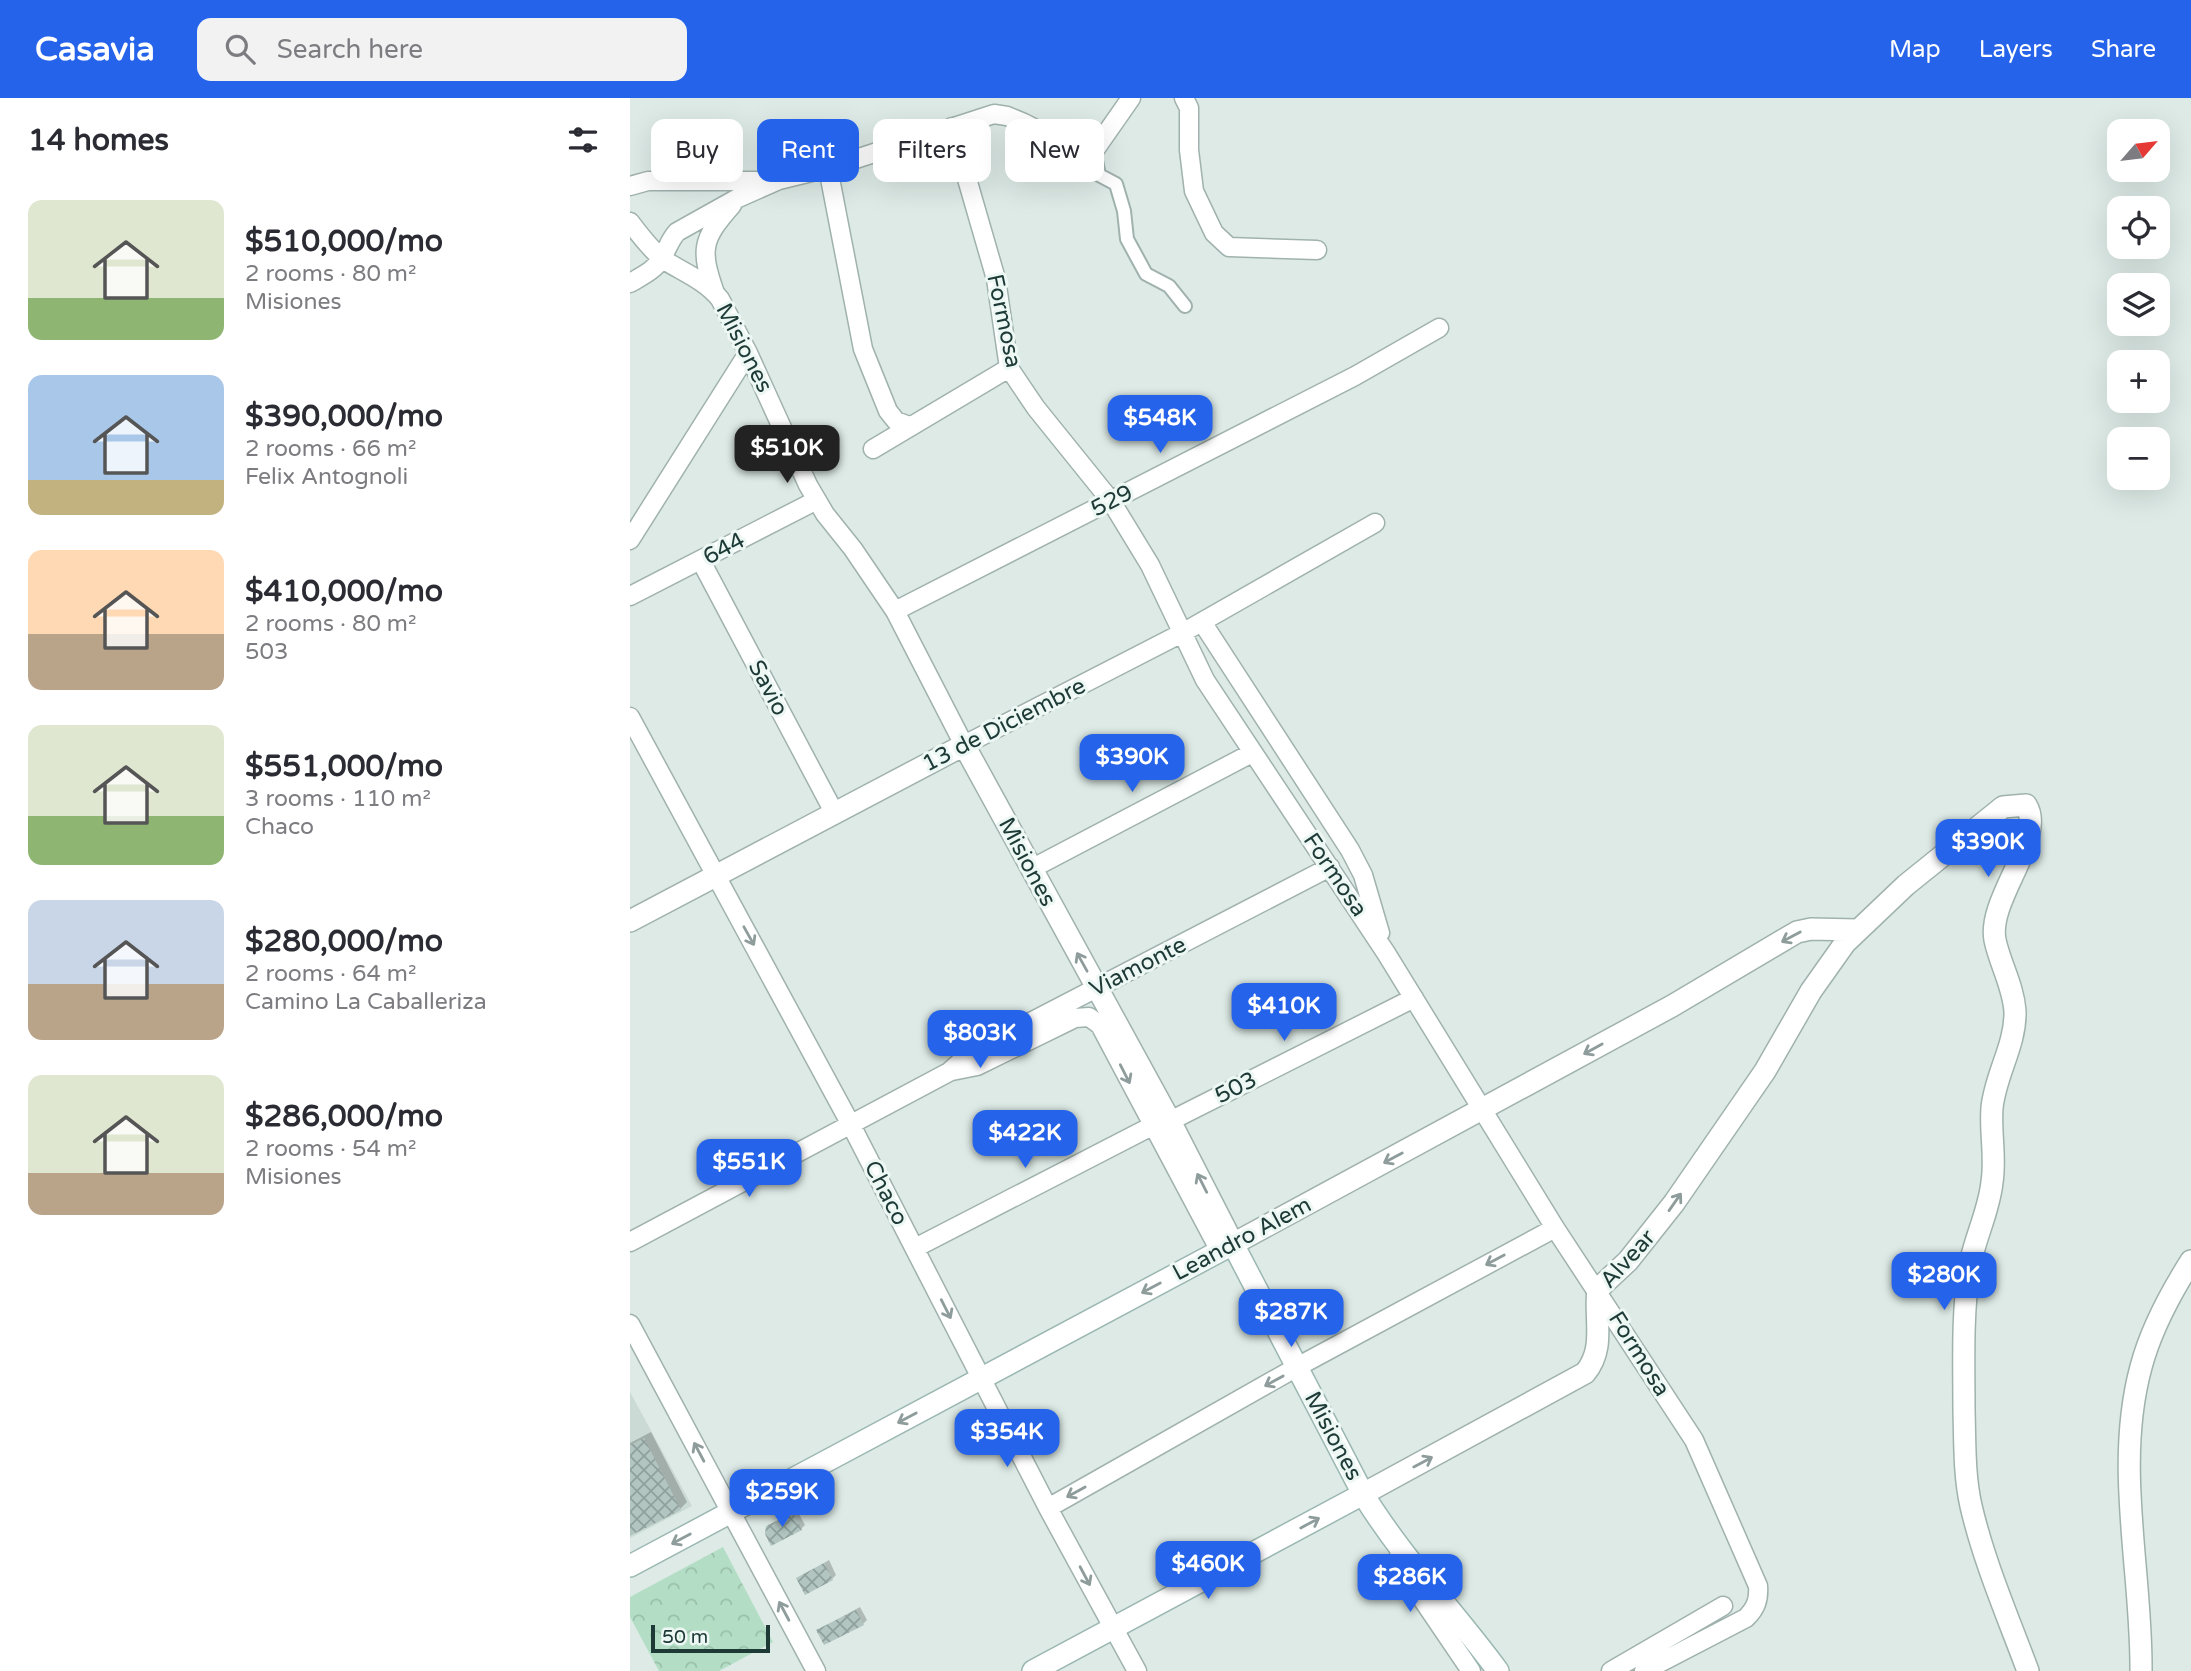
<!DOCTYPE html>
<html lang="en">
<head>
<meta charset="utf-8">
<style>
  body { margin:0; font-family:"Varela Round",sans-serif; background:#f2f2f3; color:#2b2b33; height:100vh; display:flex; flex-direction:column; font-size:26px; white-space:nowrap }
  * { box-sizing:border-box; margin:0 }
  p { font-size:23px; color:#7c7c81 }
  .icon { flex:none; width:38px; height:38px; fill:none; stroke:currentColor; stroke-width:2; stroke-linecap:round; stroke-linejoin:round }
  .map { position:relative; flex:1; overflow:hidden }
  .drawer { display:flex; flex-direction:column; background:#fff; width:630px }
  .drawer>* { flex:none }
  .top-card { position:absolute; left:21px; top:21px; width:665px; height:63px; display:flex; gap:14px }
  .needle { width:46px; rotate:62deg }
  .controls { position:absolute; left:1477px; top:21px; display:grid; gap:14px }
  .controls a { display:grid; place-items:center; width:63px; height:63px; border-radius:14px; background:#fff; box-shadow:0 7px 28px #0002; font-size:35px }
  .scale { position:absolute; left:21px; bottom:18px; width:119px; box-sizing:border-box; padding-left:7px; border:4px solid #1d3a37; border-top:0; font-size:19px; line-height:24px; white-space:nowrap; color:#1d3a37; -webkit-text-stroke:5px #edf7f3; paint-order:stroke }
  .price { position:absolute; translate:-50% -60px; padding:0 16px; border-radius:14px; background:#2563eb; color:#fff; font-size:23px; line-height:46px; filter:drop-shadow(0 2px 4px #0008) }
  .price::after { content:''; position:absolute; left:50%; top:42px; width:21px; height:16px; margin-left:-10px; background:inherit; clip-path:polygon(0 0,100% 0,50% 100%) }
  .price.current { background:#222; color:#fff }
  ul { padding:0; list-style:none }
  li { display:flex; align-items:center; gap:21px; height:175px; padding:0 28px }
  li span { display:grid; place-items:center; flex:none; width:196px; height:140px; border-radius:14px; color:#555 }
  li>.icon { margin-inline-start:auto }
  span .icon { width:84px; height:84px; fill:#fffc; stroke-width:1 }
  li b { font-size:30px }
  h2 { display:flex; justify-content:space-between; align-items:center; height:84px; padding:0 28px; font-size:30px }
  .tag { padding:0 24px; border-radius:14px; background:#fff; box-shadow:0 7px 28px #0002; font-size:24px; line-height:63px }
  .tag.current { background:#2563eb; color:#fff }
  header { display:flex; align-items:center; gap:42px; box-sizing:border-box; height:98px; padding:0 35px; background:#2563eb; color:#fff }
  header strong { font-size:33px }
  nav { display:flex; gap:38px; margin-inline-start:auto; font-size:24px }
  .search { width:490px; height:63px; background:#f2f2f3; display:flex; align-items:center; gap:18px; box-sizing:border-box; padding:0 24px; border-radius:14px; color:#7c7c81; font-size:26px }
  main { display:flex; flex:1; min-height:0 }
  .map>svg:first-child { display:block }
  .built { fill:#cbdad5 }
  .forest { fill:url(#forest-crowns) }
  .shadow { fill:#0003 }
  .building { fill:url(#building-cross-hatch) }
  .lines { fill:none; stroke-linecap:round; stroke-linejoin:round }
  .pedestrian-casing { stroke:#a0b2ae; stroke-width:16 }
  .minor-casing { stroke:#a0b2ae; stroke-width:21 }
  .tertiary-casing { stroke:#a0b2ae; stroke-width:24 }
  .secondary-casing { stroke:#9bb7b1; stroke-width:24 }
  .pedestrian { stroke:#fff; stroke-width:12 }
  .minor { stroke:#fff; stroke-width:18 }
  .tertiary { stroke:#fff; stroke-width:21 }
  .secondary { stroke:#fff; stroke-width:21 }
  .oneway { stroke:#8e9c9b }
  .labels { text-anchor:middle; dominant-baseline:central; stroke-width:6; stroke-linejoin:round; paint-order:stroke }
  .street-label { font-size:23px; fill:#1d3a37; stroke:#edf7f3 }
</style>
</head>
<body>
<header>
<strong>Casavia</strong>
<div class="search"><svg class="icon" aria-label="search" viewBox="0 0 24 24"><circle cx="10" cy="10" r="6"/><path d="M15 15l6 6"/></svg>Search here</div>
<nav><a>Map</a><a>Layers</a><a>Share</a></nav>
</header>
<main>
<section class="drawer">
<h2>14 homes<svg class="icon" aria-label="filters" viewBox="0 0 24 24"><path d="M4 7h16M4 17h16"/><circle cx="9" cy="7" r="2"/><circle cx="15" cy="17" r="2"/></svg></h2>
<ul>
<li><span style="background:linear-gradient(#dfe7d0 70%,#8fb573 0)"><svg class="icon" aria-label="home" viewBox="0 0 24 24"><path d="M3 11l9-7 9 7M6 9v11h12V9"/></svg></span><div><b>$510,000/mo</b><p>2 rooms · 80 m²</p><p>Misiones</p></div></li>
<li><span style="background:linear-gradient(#a9c7e8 75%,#c2b280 0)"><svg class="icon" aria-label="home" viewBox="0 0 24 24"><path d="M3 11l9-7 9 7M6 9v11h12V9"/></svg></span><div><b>$390,000/mo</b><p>2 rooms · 66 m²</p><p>Felix Antognoli</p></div></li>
<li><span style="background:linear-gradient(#ffd9b3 60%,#b9a48a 0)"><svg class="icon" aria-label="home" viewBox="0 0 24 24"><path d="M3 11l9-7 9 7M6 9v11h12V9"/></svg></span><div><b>$410,000/mo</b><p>2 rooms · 80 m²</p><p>503</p></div></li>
<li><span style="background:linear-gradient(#dfe7d0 65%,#8fb573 0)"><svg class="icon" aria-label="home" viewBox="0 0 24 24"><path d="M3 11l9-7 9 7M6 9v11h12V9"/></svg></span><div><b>$551,000/mo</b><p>3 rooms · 110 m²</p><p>Chaco</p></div></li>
<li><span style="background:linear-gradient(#c9d6e8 60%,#b9a48a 0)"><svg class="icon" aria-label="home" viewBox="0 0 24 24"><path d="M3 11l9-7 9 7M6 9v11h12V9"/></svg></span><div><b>$280,000/mo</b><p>2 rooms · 64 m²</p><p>Camino La Caballeriza</p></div></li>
<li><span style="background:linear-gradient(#dfe7d0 70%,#b9a48a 0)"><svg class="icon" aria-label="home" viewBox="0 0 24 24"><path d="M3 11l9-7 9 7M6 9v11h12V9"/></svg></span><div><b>$286,000/mo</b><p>2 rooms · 54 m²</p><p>Misiones</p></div></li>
</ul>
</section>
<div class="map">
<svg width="1561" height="1573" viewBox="0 0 1561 1573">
  <defs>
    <pattern id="forest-crowns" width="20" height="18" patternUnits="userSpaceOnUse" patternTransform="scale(1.75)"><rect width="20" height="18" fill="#b3dec5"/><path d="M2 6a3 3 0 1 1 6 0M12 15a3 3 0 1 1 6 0" fill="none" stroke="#9abfaa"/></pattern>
    <pattern id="building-cross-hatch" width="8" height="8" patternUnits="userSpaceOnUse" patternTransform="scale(1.75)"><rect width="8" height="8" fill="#b2c5c0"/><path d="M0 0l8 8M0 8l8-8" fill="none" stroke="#90a19d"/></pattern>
  </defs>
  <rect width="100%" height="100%" fill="#ddeae6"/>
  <path class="built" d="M0 1294 62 1408 0 1440Z"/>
  <path class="forest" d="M93 1449 143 1544 89 1573H29L0 1519V1499Z"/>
  <path class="shadow" d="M21 1334 57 1404 50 1411 0 1436V1345Z
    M167 1412 175 1427 171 1431 138 1429Z
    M199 1462 206 1477 202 1481 169 1480Z
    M230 1509 237 1522 233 1526 188 1532Z"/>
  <path class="building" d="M14 1340 51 1412 0 1438V1347Z
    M163 1415 172 1432 141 1448 135 1436 136 1428Z
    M194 1465 203 1482 175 1497 166 1480Z
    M226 1512 234 1527 194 1547 186 1532Z"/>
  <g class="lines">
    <defs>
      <path id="pedestrian" d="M464 53 469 77 486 86 494 113 497 141 516 176 539 188 555 208"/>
      <path id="minor" d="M554 0 559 10V52L564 93 584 135 599 149 687 152
        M322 29 366 181 379 270 406 310 481 403 520 467 575 582 756 855 925 1130 1064 1342 1128 1488C1129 1502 1126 1510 1116 1520L1014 1573
        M198 70 233 251 258 313 266 323 279 328
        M0 88 18 83H139
        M0 124C9 136 22 153 34 162 53 174 76 183 90 201L118 255 178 387 195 416 223 451 265 513 334 647 554 534 745 425
        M0 185C12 178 25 172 32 160 38 150 39 143 47 134L106 101 149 82 198 70 364 16 377 18 394 25 452 55 464 53 501 0
        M85 195C70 152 71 142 102 107
        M243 351 379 270
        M0 442 118 255
        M71 463 205 716
        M0 498 187 402
        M265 513 725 278 809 230
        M572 524 720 752 733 777 750 835
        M0 619 220 1025 418 1410 507 1573
        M401 771 622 655
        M322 973 347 968 445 920 459 919 470 927 590 1153
        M540 1023 784 900
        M0 1144 319 974 339 956 700 769
        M285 1150 522 1028
        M0 1226 186 1573
        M418 1410 667 1269 925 1130
        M769 1458 784 1489 841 1573
        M981 1573 1093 1508"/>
      <path id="tertiary" d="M0 823 334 647 540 1023 603 1146 1042 908 1167 834 1181 831 1227 832
        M733 1396 955 1275C976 1250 964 1221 968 1191L998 1163 1044 1105 1135 973 1181 893 1215 845 1276 787 1373 709 1396 707C1417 740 1357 801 1365 842 1370 866 1383 887 1385 913 1386 947 1365 977 1362 1010 1360 1035 1366 1059 1362 1084 1359 1114 1344 1141 1339 1171 1332 1218 1334 1266 1334 1313 1335 1345 1334 1377 1341 1408 1354 1464 1378 1519 1398 1573
        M1511 1573C1512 1473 1484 1368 1511 1269 1521 1231 1540 1196 1561 1163"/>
      <path id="secondary" d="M0 1468 603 1146 733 1396C772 1460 824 1513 868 1573
        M403 1573 733 1396"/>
    </defs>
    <use href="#pedestrian" class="pedestrian-casing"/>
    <use href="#minor" class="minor-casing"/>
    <use href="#tertiary" class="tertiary-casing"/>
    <use href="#secondary" class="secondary-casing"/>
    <use href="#pedestrian" class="pedestrian"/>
    <use href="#minor" class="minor"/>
    <use href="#tertiary" class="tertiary"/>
    <use href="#secondary" class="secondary"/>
  </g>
  <defs><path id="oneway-shaft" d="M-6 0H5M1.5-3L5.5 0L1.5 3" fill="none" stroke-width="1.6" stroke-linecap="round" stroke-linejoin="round" transform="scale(1.75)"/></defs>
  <g class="oneway">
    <use href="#oneway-shaft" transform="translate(119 838) rotate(61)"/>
    <use href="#oneway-shaft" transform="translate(1161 839) rotate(152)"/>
    <use href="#oneway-shaft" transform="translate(452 864) rotate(-119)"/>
    <use href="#oneway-shaft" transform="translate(963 951) rotate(151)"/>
    <use href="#oneway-shaft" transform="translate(495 976) rotate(63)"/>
    <use href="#oneway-shaft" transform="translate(763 1060) rotate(152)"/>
    <use href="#oneway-shaft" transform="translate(572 1085) rotate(-117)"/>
    <use href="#oneway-shaft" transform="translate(1045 1104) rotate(-55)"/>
    <use href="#oneway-shaft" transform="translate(865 1162) rotate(152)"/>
    <use href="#oneway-shaft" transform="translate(521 1190) rotate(152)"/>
    <use href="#oneway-shaft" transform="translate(316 1211) rotate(63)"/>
    <use href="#oneway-shaft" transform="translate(644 1283) rotate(151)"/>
    <use href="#oneway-shaft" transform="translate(277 1320) rotate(152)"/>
    <use href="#oneway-shaft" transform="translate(69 1354) rotate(-118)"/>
    <use href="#oneway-shaft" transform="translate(793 1364) rotate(-28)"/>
    <use href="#oneway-shaft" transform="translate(446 1394) rotate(151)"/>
    <use href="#oneway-shaft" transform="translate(680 1425) rotate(-28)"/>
    <use href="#oneway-shaft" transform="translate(51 1441) rotate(152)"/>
    <use href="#oneway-shaft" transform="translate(455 1478) rotate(62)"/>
    <use href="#oneway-shaft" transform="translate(154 1513) rotate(-118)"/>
  </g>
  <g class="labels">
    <g class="street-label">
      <text transform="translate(374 223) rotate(78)">Formosa</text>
      <text transform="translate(114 250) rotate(63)">Misiones</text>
      <text transform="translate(482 403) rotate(-27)">529</text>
      <text transform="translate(94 451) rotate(-28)">644</text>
      <text transform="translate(138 590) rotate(62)">Savio</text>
      <text transform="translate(374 627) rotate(-27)">13 de Diciembre</text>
      <text transform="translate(397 764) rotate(62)">Misiones</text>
      <text transform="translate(705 777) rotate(56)">Formosa</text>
      <text transform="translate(508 869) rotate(-27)">Viamonte</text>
      <text transform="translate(606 990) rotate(-27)">503</text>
      <text transform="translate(256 1095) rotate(63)">Chaco</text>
      <text transform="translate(612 1141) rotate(-28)">Leandro Alem</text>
      <text transform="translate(998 1161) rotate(-48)">Alvear</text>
      <text transform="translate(1009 1256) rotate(58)">Formosa</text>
      <text transform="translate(703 1338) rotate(62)">Misiones</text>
    </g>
  </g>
</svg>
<div class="controls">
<a><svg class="needle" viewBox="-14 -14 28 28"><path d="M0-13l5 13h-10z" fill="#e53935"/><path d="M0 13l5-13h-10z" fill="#7c7c81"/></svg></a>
<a><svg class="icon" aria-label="locate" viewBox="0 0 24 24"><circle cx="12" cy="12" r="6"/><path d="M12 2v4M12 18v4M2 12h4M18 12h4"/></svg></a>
<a><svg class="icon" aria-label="layers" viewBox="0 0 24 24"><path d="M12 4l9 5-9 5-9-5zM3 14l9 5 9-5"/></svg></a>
<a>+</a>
<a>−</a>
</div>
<div class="scale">50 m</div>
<b class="price" style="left:530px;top:357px">$548K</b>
<b class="price current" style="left:157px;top:387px">$510K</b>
<b class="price" style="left:502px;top:696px">$390K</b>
<b class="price" style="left:1358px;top:781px">$390K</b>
<b class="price" style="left:654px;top:945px">$410K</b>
<b class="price" style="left:350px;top:972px">$803K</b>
<b class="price" style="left:395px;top:1072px">$422K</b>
<b class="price" style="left:119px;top:1101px">$551K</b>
<b class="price" style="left:1314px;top:1214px">$280K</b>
<b class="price" style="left:661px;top:1251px">$287K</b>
<b class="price" style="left:377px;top:1371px">$354K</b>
<b class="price" style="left:152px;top:1431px">$259K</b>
<b class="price" style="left:578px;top:1503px">$460K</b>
<b class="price" style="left:780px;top:1516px">$286K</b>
<div class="top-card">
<a class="tag">Buy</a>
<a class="tag current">Rent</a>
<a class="tag">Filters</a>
<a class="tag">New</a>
</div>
</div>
</main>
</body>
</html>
